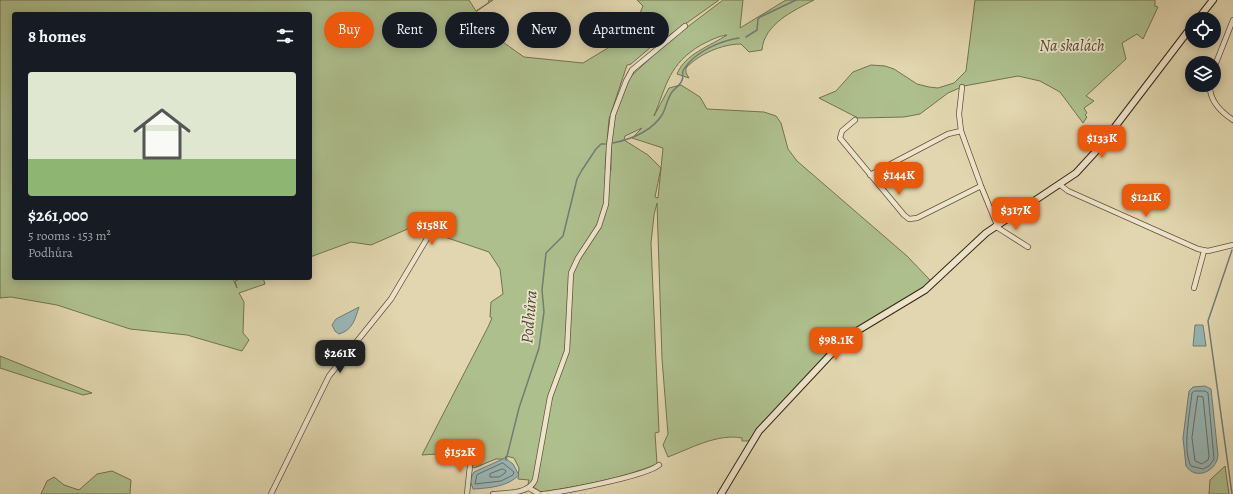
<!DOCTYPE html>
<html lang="en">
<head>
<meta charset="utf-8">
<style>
  body { margin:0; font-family:Alegreya,serif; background:#242831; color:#f1f3f6; height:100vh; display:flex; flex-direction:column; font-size:15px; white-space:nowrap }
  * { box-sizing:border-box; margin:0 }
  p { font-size:13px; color:#9ea1a6 }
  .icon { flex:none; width:22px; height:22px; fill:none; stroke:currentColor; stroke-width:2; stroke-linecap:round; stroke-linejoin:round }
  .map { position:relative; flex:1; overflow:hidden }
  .panel { position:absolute; left:12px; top:12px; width:300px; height:268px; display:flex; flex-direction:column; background:#171b24; border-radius:4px; box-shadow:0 2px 10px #0003 }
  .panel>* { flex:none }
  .guide { position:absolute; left:324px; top:12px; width:380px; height:36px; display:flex; gap:8px }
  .tools { position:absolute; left:1185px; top:12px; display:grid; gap:8px }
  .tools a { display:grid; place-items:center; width:36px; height:36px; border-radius:50%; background:#171b24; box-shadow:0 2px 10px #0003; font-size:20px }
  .price { position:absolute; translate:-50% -34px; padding:0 9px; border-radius:8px; background:#ea580c; color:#fff; font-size:13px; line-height:26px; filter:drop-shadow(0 1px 2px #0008) }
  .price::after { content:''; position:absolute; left:50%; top:24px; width:12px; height:9px; margin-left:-6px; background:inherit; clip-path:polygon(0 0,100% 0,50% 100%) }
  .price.current { background:#222; color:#fff }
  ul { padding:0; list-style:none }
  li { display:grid; align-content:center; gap:8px; height:212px; padding:0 16px }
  li span { display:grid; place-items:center; height:124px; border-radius:4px; color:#555 }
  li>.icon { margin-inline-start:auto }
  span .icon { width:72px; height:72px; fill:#fffc; stroke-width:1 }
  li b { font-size:17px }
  h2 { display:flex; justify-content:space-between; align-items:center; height:48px; padding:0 16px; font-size:17px }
  .chip { padding:0 14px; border-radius:18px; background:#171b24; box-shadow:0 2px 10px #0003; font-size:14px; line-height:36px }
  .chip.current { background:#ea580c; color:#fff }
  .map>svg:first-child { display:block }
  .green { fill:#aebf8e; stroke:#747250; fill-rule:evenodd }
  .water { fill:#98b6b6; stroke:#727c75 }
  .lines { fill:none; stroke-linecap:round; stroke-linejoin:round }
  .shore { stroke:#696e64; stroke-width:1 }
  .stream { stroke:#727c75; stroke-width:1.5 }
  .street-casing { stroke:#64513a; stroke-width:6 }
  .secondary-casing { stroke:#3a2513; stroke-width:8 }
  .street { stroke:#ece4cb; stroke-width:4.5 }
  .secondary { stroke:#ece4cb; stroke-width:6 }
  .labels { text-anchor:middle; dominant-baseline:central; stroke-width:3.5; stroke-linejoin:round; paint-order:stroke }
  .park-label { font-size:16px; font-style:italic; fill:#574c32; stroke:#ece4cb }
  .water-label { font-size:17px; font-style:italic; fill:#52493c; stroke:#ece4cb }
</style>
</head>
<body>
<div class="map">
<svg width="1233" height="494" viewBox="0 0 1233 494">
  <rect width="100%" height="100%" fill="#e1d6af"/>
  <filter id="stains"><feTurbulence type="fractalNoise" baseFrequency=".005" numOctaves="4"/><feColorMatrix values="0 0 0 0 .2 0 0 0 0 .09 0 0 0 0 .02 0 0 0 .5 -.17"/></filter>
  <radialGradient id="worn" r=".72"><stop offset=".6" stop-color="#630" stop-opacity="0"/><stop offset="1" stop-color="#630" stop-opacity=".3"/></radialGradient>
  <path class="green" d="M0 0H469L476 11 488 3 489 0H493L477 11 473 21 524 57 583 63 631 34 643 6 637 0H719L660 42 658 41 631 64 627 65 609 119 605 169 611 170V125L630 77 669 41 723 0H743L740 28 786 0H814C793 11 764 24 762 50L749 52 741 44C722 44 699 54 686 68V73L689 78 677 74C685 54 710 46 727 35 718 36 709 41 701 45 669 64 667 84 654 116L669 88 681 85 700 97 707 109 764 112 776 116 781 123 788 149 797 161 907 256 930 280 929 285 843 341 754 437 748 441H742V438C718 433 689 449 668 457L663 445 668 434 662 359 657 203 654 215 651 243 659 432 655 433 657 464C620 479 581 486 541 492L528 484 529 480 518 479 519 468 514 458 506 456 505 459H496L474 468 472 466 473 454 451 453 422 455 488 327 492 318 490 317 491 302 503 294 500 269 489 252 427 231 435 217 371 245 351 242 310 257V14H14V278H235L233 279 237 288 235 281 242 278H263L265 284 239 293 244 302 243 333 249 340 242 351 187 335 130 329 57 305 11 297 0 298ZM642 128 632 138 663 148 658 198 655 197 661 168 648 155 624 140 625 136Z
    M975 0H1155V6L1158 7 1143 39 1137 34 1122 43 1126 59 1086 96 1094 101 1084 108 1087 113 1085 115 1087 117 1083 123 1060 92 1040 81 1018 76 964 86 948 93 920 114 904 117 858 118 819 98 836 91 853 72 871 65 885 66 894 69 917 84 929 87 938 88 954 83 966 71Z
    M0 356 92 393 83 395 0 368Z
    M1225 466 1229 494H1209L1210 480Z
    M112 471 131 480 130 494H41L47 481 54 477 64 485 79 490 97 474Z"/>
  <path class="water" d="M359 307C355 319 353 330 339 334L335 331 332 325 336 319Z
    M1195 325H1203L1206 346H1193Z
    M1205 386 1211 389 1218 455C1217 471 1196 481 1186 466L1183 438 1189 391 1193 387Z
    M505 458 513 464 519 475C507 487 489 488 473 489L470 480 474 472Z"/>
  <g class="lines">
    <path class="shore" d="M1195 391H1205L1208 393 1214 459 1209 466 1203 469 1191 466C1182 450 1190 412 1192 393Z
      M1198 396 1203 397 1209 456 1208 460 1202 464 1195 461 1192 438Z
      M503 463 514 472 513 475 501 481 475 484 477 475Z
      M503 469 506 471 505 473 499 477H490V474Z"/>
    <path class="stream" d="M746 37 757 30 758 19 760 17 796 0
      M613 143C632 139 651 132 662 115 666 108 667 99 672 92 675 88 681 85 682 80 684 77 681 72 684 69 696 51 720 41 739 38
      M506 460 519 408 539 348 544 312 542 290 546 253 563 236 577 179 582 170 596 149 601 144H605
      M1232 494 1208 321 1232 250"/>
    <defs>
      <path id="street" d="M1214 68 1233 20
        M1210 85C1209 101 1221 112 1233 120
        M962 87 959 114 961 131 981 186 997 225
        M855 120 842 131 840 138 904 215 909 219 917 218 981 186
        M870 175 948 134 961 131
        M1059 184 1068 191 1198 249 1208 251 1233 245
        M995 226 1028 247
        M1194 288 1204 251
        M529 488 539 494
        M271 494 329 376 391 299 435 225
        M467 494 471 456
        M493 494C507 493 529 494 535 480L550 397 567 351 571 273 578 258 599 226 606 204 609 146 613 115 626 81 632 70 685 26
        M543 494C563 492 646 476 659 465"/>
      <path id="secondary" d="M1198 19 1213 0
        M721 494 759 431 847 337 925 290 986 233 1076 173 1098 149 1192 26"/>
    </defs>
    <use href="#street" class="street-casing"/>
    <use href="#secondary" class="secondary-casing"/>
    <use href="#street" class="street"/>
    <use href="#secondary" class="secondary"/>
  </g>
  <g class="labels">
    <g class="park-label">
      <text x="1072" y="46">Na skalách</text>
    </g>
    <g class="water-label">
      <text transform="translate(529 317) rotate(-85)">Podhůra</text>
    </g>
  </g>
  <rect width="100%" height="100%" filter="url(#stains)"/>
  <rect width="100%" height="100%" fill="url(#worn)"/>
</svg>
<div class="tools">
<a><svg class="icon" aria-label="locate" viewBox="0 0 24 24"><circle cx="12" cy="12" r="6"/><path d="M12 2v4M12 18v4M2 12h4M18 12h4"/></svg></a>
<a><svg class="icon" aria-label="layers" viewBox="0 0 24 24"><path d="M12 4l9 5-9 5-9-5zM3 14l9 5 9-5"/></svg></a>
</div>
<b class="price" style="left:1102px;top:159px">$133K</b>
<b class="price" style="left:899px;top:196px">$144K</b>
<b class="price" style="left:1146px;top:218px">$121K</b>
<b class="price" style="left:1016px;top:231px">$317K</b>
<b class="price" style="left:432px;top:246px">$158K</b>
<b class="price" style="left:836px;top:361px">$98.1K</b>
<b class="price current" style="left:340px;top:374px">$261K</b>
<b class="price" style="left:460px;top:473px">$152K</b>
<div class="guide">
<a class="chip current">Buy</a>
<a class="chip">Rent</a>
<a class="chip">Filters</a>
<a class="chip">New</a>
<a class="chip">Apartment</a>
</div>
<section class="panel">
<h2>8 homes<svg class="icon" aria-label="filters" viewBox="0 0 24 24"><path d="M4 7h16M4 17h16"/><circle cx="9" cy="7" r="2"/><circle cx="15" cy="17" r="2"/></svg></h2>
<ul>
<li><span style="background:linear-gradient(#dfe7d0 70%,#8fb573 0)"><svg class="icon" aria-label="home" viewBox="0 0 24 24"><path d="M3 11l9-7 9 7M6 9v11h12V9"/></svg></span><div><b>$261,000</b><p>5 rooms · 153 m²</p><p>Podhůra</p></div></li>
</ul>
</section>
</div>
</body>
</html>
